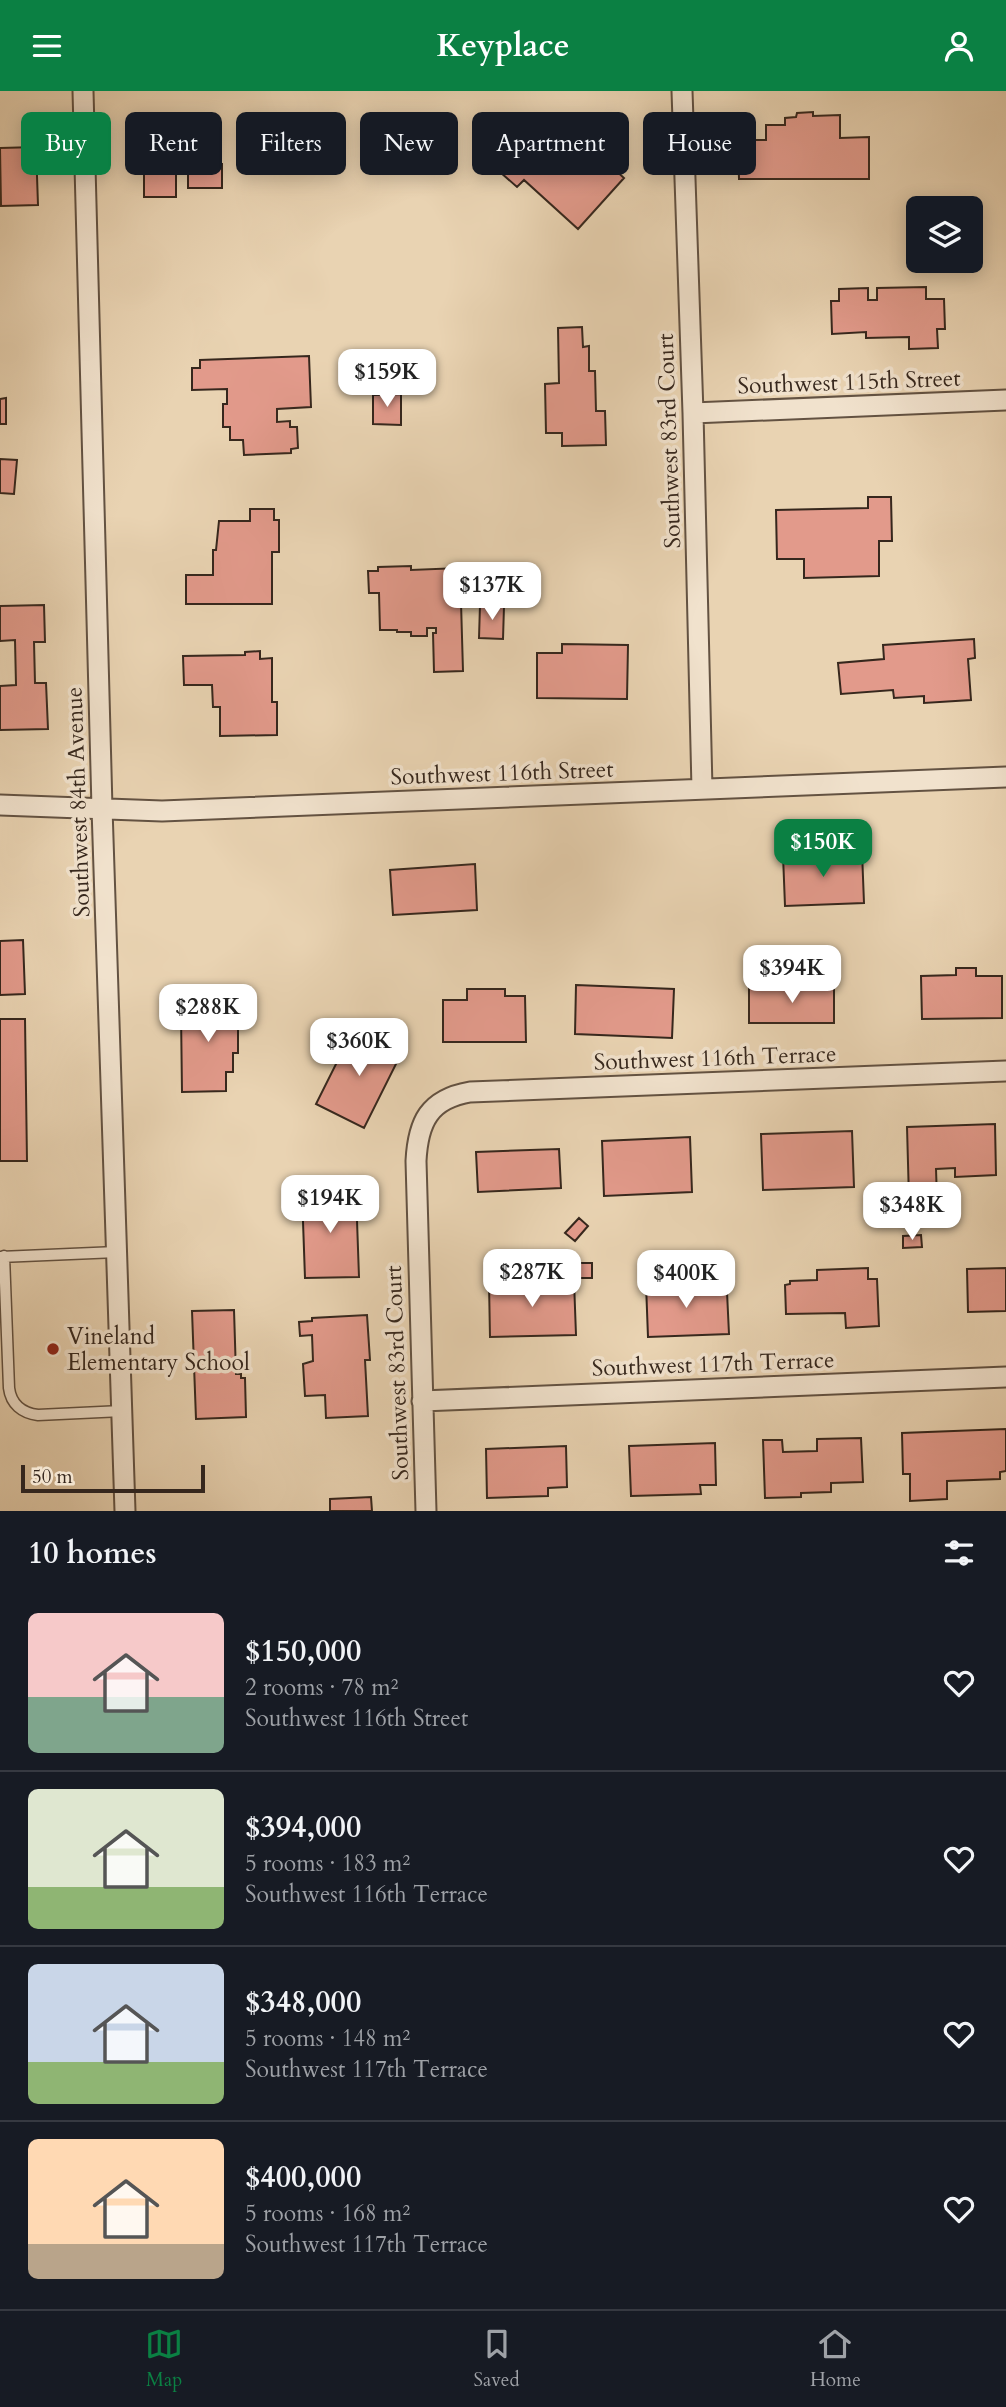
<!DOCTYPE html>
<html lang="en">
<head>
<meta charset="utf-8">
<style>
  body { margin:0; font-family:Cardo,serif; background:#242831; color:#f1f3f6; height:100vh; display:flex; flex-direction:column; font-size:26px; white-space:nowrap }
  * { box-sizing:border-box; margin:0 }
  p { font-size:23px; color:#9ea1a6 }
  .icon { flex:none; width:38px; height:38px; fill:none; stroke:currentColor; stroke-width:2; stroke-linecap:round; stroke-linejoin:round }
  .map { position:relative; height:1420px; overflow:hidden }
  .details { display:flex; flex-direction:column; background:#171b24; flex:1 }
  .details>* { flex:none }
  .banner { position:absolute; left:21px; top:21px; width:964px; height:63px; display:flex; gap:14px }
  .tools { position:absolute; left:906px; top:105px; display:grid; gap:14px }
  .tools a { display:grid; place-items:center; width:77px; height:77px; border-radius:10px; background:#171b24; box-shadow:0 4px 18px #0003; font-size:35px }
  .scale { position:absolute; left:21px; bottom:18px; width:184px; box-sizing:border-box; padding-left:7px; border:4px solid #36271d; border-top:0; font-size:19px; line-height:24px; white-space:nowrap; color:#36271d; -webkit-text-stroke:5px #f1e2cd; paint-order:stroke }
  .price { position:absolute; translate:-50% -60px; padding:0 16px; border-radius:14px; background:#fff; color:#222; font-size:23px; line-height:46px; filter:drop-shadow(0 2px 4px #0008) }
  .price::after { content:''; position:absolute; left:50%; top:42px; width:21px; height:16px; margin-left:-10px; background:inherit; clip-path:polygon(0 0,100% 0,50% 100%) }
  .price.current { background:#0b8043; color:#fff }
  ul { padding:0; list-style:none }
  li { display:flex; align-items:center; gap:21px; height:175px; padding:0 28px }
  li+li { border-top:2px solid #363941 }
  li span { display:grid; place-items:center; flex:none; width:196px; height:140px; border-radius:10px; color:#555 }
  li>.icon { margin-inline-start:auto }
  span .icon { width:84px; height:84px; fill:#fffc; stroke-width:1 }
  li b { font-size:30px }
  h2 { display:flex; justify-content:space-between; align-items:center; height:84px; padding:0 28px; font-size:30px }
  .pill { padding:0 24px; border-radius:10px; background:#171b24; box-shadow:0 4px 18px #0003; font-size:24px; line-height:63px }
  .pill.current { background:#0b8043; color:#fff }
  header { display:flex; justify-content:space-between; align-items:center; height:91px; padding:0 28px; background:#0b8043; color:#fff; font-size:32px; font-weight:700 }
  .dock { display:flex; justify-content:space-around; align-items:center; height:98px; border-top:2px solid #363941; background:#171b24; font-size:19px; color:#9ea1a6 }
  .dock a { display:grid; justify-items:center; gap:4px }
  .dock .current { color:#0b8043 }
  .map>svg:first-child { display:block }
  .building { fill:#e29a8b; stroke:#36271d; stroke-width:2 }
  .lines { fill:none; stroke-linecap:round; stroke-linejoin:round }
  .lane-casing { stroke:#635242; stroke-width:13 }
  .street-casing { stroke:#635242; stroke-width:23 }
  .lane { stroke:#f1e2cd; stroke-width:10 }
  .street { stroke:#f1e2cd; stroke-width:19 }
  .poi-dot { fill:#8f2418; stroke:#f1e2cd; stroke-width:2.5 }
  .labels { text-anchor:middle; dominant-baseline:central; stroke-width:7; stroke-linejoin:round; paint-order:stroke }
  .street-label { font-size:23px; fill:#36271d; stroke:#f1e2cd }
  .poi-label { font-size:23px; fill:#36271d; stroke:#f1e2cd; text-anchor:start }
</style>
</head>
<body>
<header><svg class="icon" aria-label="menu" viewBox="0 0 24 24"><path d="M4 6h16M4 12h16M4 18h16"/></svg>Keyplace<svg class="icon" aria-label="person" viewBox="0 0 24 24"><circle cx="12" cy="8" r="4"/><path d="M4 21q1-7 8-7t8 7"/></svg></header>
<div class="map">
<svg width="1006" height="1420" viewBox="0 0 1006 1420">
  <rect width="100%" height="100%" fill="#e9d3b2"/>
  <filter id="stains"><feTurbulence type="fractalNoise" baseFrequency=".00286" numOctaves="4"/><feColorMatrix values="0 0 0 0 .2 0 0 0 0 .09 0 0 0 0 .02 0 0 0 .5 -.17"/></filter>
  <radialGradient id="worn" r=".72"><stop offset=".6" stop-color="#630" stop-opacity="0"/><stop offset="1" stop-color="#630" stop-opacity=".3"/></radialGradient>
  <path class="building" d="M813 21V25L840 24V47L869 46V88H739L738 49H766V34H785V27L796 26 797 22Z
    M564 32 624 87 578 138 524 89 517 96 491 73 516 45 536 62Z
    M36 56 38 114 1 115 0 57Z
    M188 72 222 73V97H188Z
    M144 73H176V106H144Z
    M926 196V208H944L945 238H937L938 257 909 258V246L866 247V241L832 243 831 210H839V198L868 197V209H877V197Z
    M582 236 583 256 589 255V280H595L596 320H605L606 354 562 355V342H546L545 293 559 292 558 237Z
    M309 265 311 316 277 318V331L290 330V336H297L298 357 291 358V362L244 364 243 349H230V336H223V313H227V298L192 299V277H200V269Z
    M401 303V334L373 333V304Z
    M6 307V333H0V308Z
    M0 368 17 369 14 403 0 402Z
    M868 406H891L892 450H879V485L804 487V468H777L776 419 868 417Z
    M250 418H274V429H279V461H272V513H186V484H213V459H216L219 430H250Z
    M411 475V479L460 477 463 580 434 581 433 542H436V537H427V545H411V541H397V539H380L379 502H369L368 480H378V476Z
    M44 514 45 551H34L35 592H46L48 638 0 639V595L16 594 15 549 0 550V515Z
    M480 514 504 515 503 548 479 547Z
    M974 548 975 567 968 568 971 609 924 612V605L894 607 893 599 841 603 838 572 884 568 883 554Z
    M562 553 628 554 627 608 537 607V562H562Z
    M260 560V568L272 567V611H277V644L220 645V616H213L212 594H184L183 565 245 564V561Z
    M862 761 864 812 785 815 783 764Z
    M475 773 477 819 393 824 390 779Z
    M23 849 25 903 0 904V850Z
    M956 877H976V885H1002V927L922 928 921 885 956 884Z
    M576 894 674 898 672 947 575 943Z
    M749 895H834V932H749Z
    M467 898H505V905H525L526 951H443V909H467Z
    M219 904V920H223V916H238V962H233V981H226V1000L182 1001 181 922H185L184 905Z
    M0 928H25L27 1070H0Z
    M354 937 402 961 364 1037 316 1013Z
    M995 1033 996 1084 955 1086V1077L936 1078 937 1108H909L907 1036Z
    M852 1040 854 1096 763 1099 761 1043Z
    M690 1046 692 1101 604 1105 602 1050Z
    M559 1058 561 1097 478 1101 476 1061Z
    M356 1101 359 1186 305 1187 302 1102Z
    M579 1127 588 1135 575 1150 565 1142Z
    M921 1144 922 1156 903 1157V1145Z
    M577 1172H592V1187H577Z
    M868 1177V1188H877L879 1235 846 1237 845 1222 786 1223 785 1194 790 1193V1190L817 1189V1179Z
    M1006 1177V1220L968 1221 967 1178Z
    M574 1190 576 1244 490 1246 489 1192Z
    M708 1191 709 1202 727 1201 729 1243 648 1246 646 1193Z
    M234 1219 236 1283H241V1287H245L246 1326 196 1328 192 1220Z
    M367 1224 370 1269H365L368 1325 326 1327 325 1304 305 1305 303 1273 313 1270 312 1244 300 1245 299 1231 312 1230V1227Z
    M1006 1338V1380L1000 1381V1388L947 1390V1408L910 1410V1383H903L902 1342Z
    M861 1347 863 1391 831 1392V1401L801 1402V1406L765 1407 763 1349H782L783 1361 817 1360V1348Z
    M715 1352 716 1394H700L701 1403 631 1405 629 1355Z
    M566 1355 567 1396 548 1397V1405L487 1407 486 1358Z
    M371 1406 372 1420H330V1408Z"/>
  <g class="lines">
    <defs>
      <path id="lane" d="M4 1165 9 1297C11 1313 22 1322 38 1324L122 1320
        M0 1166 117 1161"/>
      <path id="street" d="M83 0 102 717 125 1420
        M682 0 693 322 702 698
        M693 322 1006 309
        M0 714 162 720 1006 686
        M422 1310 1006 1286
        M426 1420 416 1070C418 1031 429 1008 470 1001L1006 980"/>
    </defs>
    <use href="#lane" class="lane-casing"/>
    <use href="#street" class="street-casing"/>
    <use href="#lane" class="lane"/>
    <use href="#street" class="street"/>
  </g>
  <circle class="poi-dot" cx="53" cy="1258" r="7"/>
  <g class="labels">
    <g class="street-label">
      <text transform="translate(849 291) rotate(-2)">Southwest 115th Street</text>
      <text transform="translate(669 350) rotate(-92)">Southwest 83rd Court</text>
      <text transform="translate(502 682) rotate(-2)">Southwest 116th Street</text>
      <text transform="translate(78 711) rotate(-92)">Southwest 84th Avenue</text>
      <text transform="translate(715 967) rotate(-2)">Southwest 116th Terrace</text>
      <text transform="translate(713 1273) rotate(-2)">Southwest 117th Terrace</text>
      <text transform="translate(397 1282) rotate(-92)">Southwest 83rd Court</text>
    </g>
    <g class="poi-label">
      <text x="67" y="1245">Vineland<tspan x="67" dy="26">Elementary School</tspan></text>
    </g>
  </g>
  <rect width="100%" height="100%" filter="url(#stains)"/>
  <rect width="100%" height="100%" fill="url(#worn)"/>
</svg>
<div class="tools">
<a><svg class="icon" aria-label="layers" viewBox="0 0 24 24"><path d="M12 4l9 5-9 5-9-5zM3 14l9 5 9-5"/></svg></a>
</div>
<div class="scale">50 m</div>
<b class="price" style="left:387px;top:318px">$159K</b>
<b class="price" style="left:492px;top:531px">$137K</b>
<b class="price current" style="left:823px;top:788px">$150K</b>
<b class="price" style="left:792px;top:914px">$394K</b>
<b class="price" style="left:208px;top:953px">$288K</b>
<b class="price" style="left:359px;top:987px">$360K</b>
<b class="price" style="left:330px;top:1144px">$194K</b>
<b class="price" style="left:912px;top:1151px">$348K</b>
<b class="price" style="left:532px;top:1218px">$287K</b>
<b class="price" style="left:686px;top:1219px">$400K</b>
<div class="banner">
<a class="pill current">Buy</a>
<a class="pill">Rent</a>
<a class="pill">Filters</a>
<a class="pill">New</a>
<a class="pill">Apartment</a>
<a class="pill">House</a>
</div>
</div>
<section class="details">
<h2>10 homes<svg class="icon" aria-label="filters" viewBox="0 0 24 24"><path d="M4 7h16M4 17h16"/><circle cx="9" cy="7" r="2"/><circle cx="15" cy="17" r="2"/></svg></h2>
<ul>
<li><span style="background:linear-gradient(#f6c9c9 60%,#7fa58c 0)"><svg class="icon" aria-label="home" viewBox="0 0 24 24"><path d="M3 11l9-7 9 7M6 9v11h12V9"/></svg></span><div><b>$150,000</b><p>2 rooms · 78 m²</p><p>Southwest 116th Street</p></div><svg class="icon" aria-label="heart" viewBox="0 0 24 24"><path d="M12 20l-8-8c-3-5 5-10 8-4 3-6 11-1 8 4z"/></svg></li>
<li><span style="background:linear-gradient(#dfe7d0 70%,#8fb573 0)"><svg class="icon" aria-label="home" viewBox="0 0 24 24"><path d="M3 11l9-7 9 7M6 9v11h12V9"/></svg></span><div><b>$394,000</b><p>5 rooms · 183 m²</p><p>Southwest 116th Terrace</p></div><svg class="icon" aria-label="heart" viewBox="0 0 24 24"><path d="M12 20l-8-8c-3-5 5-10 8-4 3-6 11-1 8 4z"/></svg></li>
<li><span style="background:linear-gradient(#c9d6e8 70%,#8fb573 0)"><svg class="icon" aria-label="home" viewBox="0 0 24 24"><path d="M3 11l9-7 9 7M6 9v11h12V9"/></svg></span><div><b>$348,000</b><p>5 rooms · 148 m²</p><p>Southwest 117th Terrace</p></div><svg class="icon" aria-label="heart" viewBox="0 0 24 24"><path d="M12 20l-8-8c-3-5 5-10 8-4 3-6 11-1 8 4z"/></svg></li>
<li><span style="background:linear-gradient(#ffd9b3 75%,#b9a48a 0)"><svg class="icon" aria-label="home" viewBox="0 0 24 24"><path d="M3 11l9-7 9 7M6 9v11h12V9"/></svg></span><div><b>$400,000</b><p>5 rooms · 168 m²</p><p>Southwest 117th Terrace</p></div><svg class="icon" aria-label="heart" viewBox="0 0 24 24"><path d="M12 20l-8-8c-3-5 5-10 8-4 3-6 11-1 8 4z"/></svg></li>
</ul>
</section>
<nav class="dock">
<a class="current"><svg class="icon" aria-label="map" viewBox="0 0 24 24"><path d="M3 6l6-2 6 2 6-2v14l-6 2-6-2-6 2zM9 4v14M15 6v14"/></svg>Map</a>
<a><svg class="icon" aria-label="saved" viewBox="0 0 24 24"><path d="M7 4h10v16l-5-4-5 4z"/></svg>Saved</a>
<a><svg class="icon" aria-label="home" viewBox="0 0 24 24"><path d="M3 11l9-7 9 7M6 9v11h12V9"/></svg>Home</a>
</nav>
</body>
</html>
